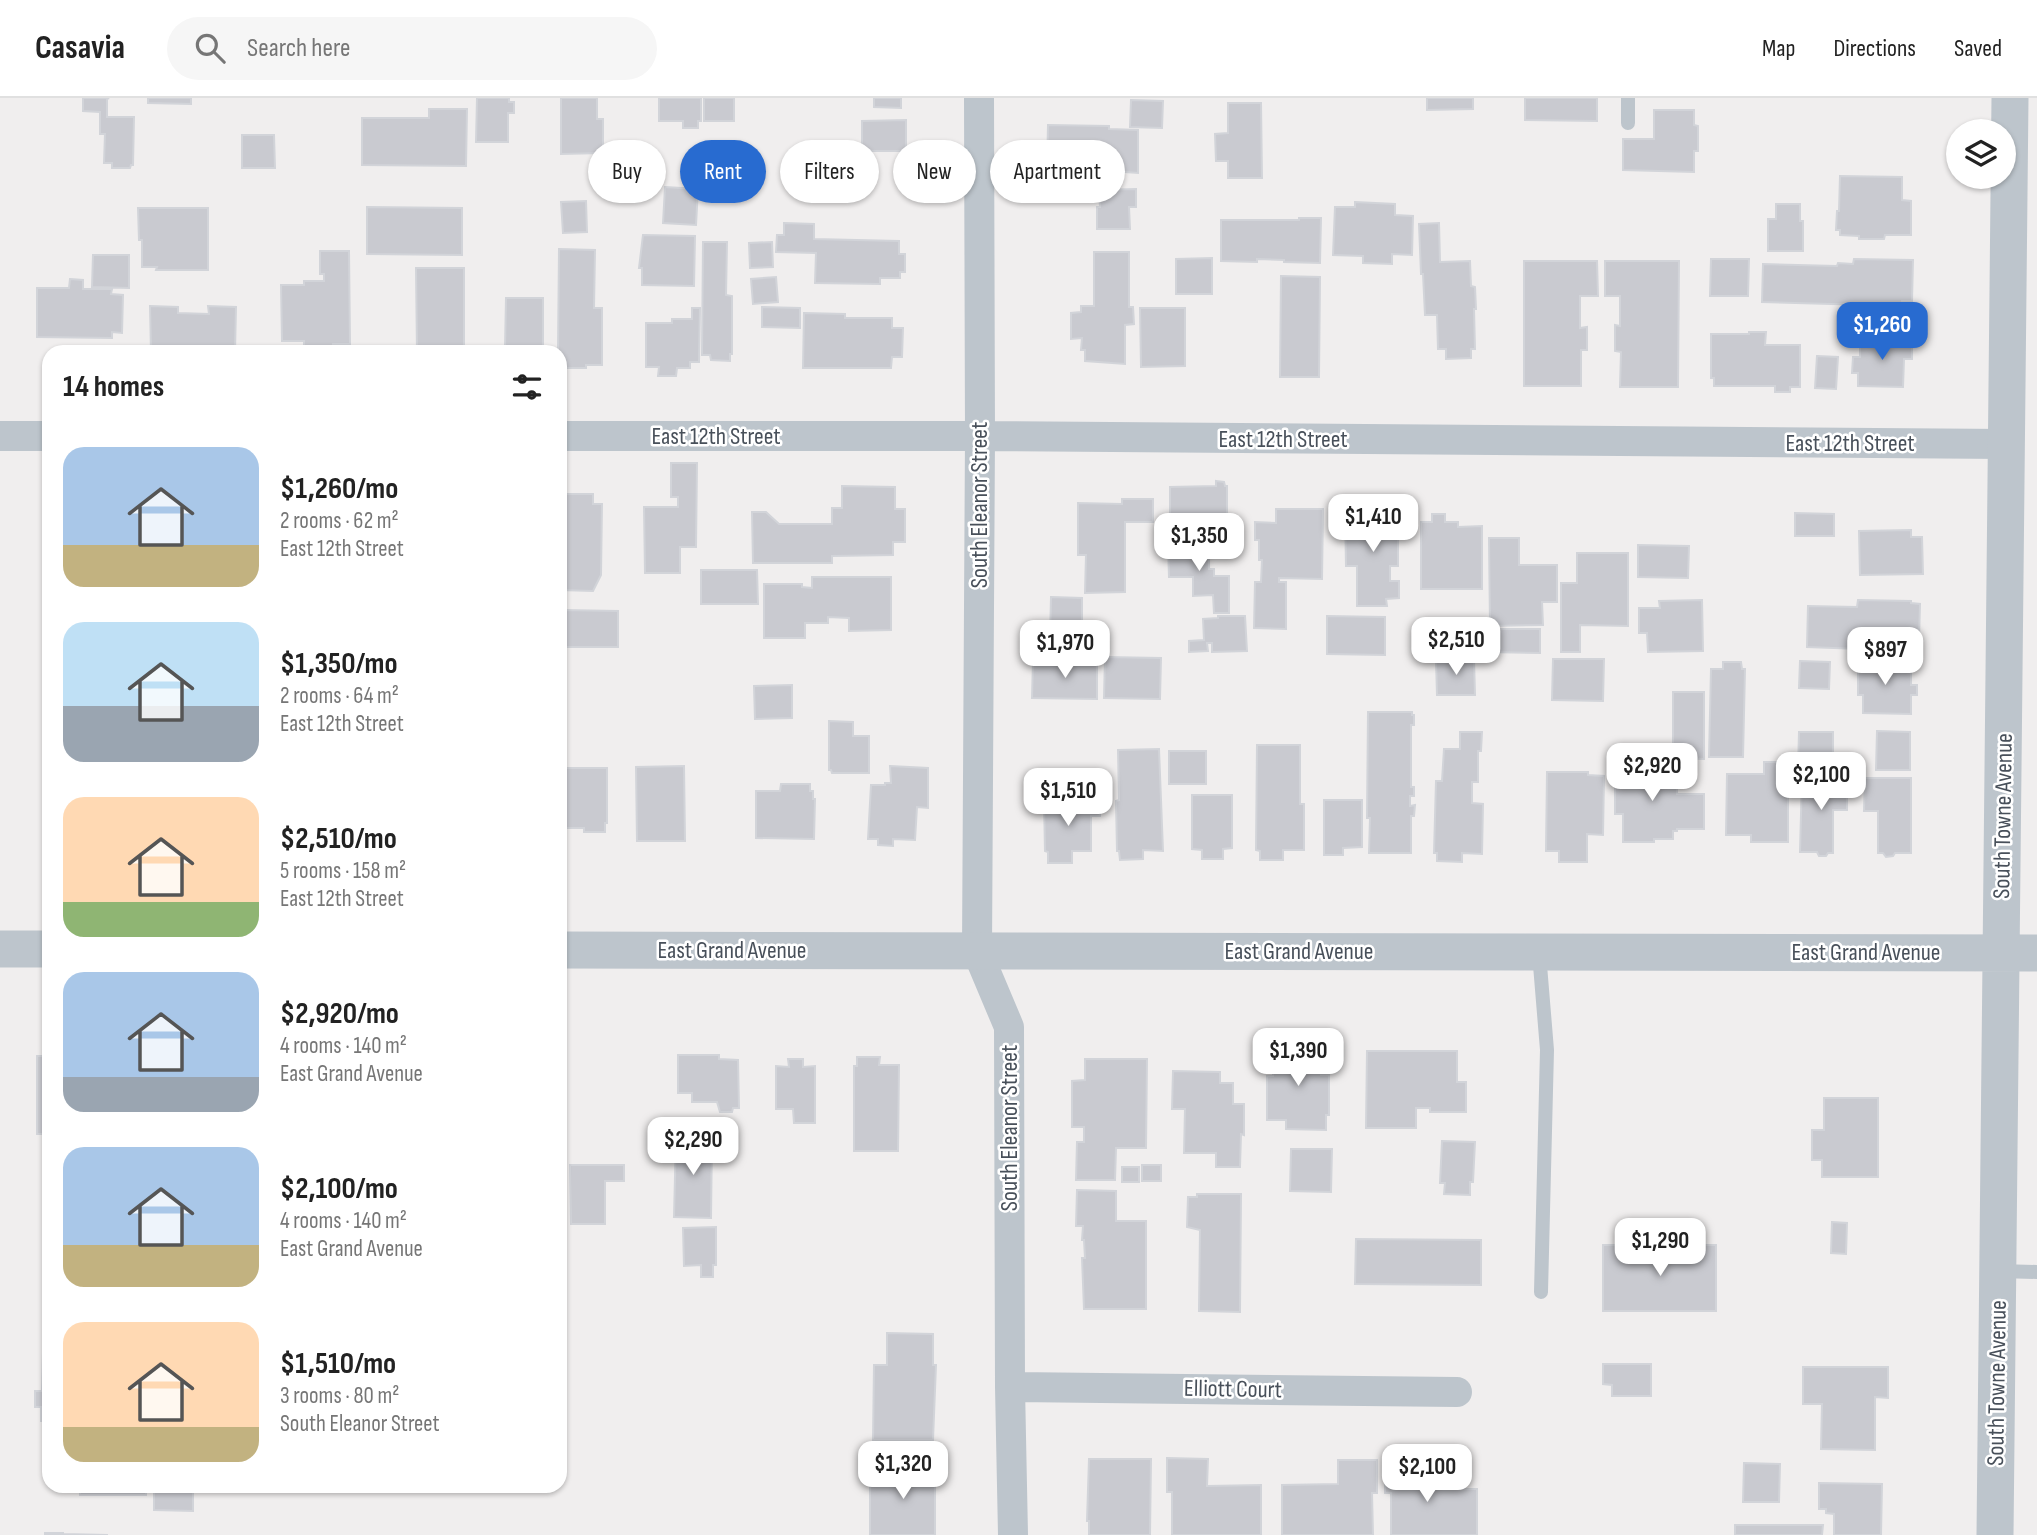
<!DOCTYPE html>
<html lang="en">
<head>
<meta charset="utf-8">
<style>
  body { margin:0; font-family:"Sofia Sans Condensed",sans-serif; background:#f6f6f6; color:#222; height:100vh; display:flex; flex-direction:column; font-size:26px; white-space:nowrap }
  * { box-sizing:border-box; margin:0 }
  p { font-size:23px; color:#767676 }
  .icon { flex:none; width:38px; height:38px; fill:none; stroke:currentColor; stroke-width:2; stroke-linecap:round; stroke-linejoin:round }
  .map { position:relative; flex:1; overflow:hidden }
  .details { position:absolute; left:42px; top:247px; width:525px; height:1148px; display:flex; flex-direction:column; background:#fff; border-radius:21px; box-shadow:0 2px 5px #0004 }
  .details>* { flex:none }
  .guide { position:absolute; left:588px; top:42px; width:665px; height:63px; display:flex; gap:14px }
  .tools { position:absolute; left:1946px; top:21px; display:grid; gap:14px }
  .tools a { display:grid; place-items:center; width:70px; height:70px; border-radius:50%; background:#fff; box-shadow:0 2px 5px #0004; font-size:35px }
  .price { position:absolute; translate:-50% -60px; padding:0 16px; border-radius:14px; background:#fff; color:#222; font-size:23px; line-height:46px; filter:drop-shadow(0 2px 4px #0008) }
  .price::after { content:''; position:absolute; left:50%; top:42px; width:21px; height:16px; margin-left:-10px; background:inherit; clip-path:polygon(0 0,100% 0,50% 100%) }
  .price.on { background:#286bd0; color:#fff }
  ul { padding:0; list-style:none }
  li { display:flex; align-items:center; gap:21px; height:175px; padding:0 21px }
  li span { display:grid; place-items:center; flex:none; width:196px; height:140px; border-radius:21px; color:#555 }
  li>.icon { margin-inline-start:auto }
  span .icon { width:84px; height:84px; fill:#fffc; stroke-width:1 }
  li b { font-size:30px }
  h2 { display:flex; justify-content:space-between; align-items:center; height:84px; padding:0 21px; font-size:30px }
  .chip { padding:0 24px; border-radius:32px; background:#fff; box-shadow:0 2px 5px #0004; font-size:24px; line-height:63px }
  .chip.on { background:#286bd0; color:#fff }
  header { display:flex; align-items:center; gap:42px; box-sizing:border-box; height:98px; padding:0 35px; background:#fff; border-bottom:2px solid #e0e0e0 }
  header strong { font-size:33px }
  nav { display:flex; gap:38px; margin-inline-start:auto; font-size:24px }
  .search { width:490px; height:63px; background:#f6f6f6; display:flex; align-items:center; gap:18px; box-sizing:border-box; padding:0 24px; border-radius:38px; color:#767676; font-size:26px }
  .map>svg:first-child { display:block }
  .building { fill:#c9cad0; stroke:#d2d4d9; stroke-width:2 }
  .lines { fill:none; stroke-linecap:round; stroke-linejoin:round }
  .service { stroke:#bdc5cc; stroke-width:14 }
  .minor { stroke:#bdc5cc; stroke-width:30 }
  .tertiary { stroke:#bdc5cc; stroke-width:37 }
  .labels { text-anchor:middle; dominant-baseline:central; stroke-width:5; stroke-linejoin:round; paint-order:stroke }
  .street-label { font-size:24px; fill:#48505a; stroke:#fff }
</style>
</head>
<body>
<header>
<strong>Casavia</strong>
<div class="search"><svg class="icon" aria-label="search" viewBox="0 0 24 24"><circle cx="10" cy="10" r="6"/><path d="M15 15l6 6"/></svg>Search here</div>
<nav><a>Map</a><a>Directions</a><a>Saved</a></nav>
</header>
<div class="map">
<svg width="2037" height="1437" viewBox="0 0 2037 1437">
  <rect width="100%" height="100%" fill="#f0eeee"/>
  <path class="building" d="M83 0H109L107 1V19H134L133 67H131L130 70H112V65H104L105 36H100V14L83 13Z
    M148 0H191V6L148 5Z
    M477 0H509V4H514V15H508V44H476Z
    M561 0H597V21H603V55L561 56Z
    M659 0H701V23H698V30H683V23H659Z
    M704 0H734V23H704Z
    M874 0H901V10L874 9Z
    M1427 0H1473V11L1427 12Z
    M1525 0H1597V23L1525 22Z
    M1131 2 1163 3 1162 30 1130 29Z
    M1228 5H1261L1262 80H1228V63H1216L1215 36 1228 35Z
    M429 11H467L466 68 362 67V20H429Z
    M1654 12H1694V27L1698 28V53H1694V74L1623 72V41H1654Z
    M906 22V53H862V23Z
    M1048 27 1109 28V31L1138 32V75L1095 72 1096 79H1073V71H1047Z
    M242 37H274L275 70H242Z
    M1840 78 1902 79V102L1911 103V137H1885L1884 141H1859V138L1840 137V132H1836L1837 113H1839Z
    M665 89 698 91 696 127 663 125Z
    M1136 91V109H1129L1130 131H1097V109H1100L1099 92Z
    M586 103 587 134 563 135 561 104Z
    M1355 104 1395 106V117L1413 118 1412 157 1392 156V166L1363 165V158L1333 157 1335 109H1355Z
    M1776 106H1800V123H1803V153H1768V121H1776Z
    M367 109 462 110V157L367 156Z
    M138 110H208V172H156L157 169H142V142H139Z
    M1299 120H1321L1320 165 1284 164V162L1257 161V164L1221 163V122H1299Z
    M784 125 814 126V141L899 143V156H905V174H900V180H880V186L815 185 816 155 776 154 777 137H784Z
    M1439 125 1440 164 1470 163 1471 188 1475 189 1476 211H1474L1475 251H1471V260L1446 261V251H1438L1437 217H1425L1423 176H1421L1419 126Z
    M643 137 695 138 694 188 642 187V170H639Z
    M703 144H727L726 197 732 198V256H730V263L711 262 710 257H702Z
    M772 144 773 169 750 170 749 145Z
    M559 151 595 152 594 210H602V267H586V270H560V254H558Z
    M320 153H349L350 246H333V254H304V243H282L281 187H304V183H324V176H320Z
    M1094 154H1129V209H1133L1134 226 1125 227V266L1085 263V252H1081L1082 240 1071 241V215L1081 214V208H1094Z
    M93 157H129V190L92 189Z
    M1212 160V196H1176V161Z
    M1711 161H1749L1748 198H1710Z
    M1854 161 1913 162 1912 203H1902L1901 208 1762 204 1763 166 1837 168 1838 165 1853 166Z
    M1524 163H1597L1598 198H1580V230L1587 229V252H1581V288H1524Z
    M1605 163H1679L1678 289H1620L1621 254 1615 253V227L1620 228V198H1605Z
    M416 170H464V254H417Z
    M1281 178 1320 179 1319 279H1280Z
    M776 179 778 204 753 206 751 181Z
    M70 181 83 182V191H112L111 196 123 197 122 235 112 234V240L37 239V190H69Z
    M506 200H543V250H532V254H517L518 249 505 250Z
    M150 208 178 209V215L209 216 208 208 236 209 235 254H151Z
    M762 209 800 210V230L762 229Z
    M692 210H700L699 264H690V270H677L676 278H658L659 269H646V225H672V221H692Z
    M1140 210H1185V268L1141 269Z
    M804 215 845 216V220H892V230H903L902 259H892L891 270H803Z
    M1749 234H1766L1765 247H1800V289H1790V294H1775V288H1714V280H1711V236H1749Z
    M1860 240 1912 241V261H1904L1903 289 1858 288V275H1852L1853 259H1860Z
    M1817 258 1838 259 1836 291 1815 290Z
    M671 365H697L696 449H680V475H645L644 409H678V399H671Z
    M1216 383 1224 384 1225 388H1227V442H1172V434H1170V389L1216 388Z
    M842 388 895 389V411H905V444H893V457L832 458V465H753L752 414H766L779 426H832V410H842Z
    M563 396H593V406H602L601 477 593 493 560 492V406H563Z
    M1122 401H1153V424H1125V494L1085 495 1086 457H1078V405L1122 406Z
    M1276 411H1323L1322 481 1279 480V484H1286V531L1254 530 1255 484H1261L1262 462H1259V442H1255V424L1276 425Z
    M1345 413H1398V468H1390V483H1399V500L1386 501 1387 508H1357V468H1346Z
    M1795 415 1834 416V438H1795Z
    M1432 416H1445V424H1458V429L1482 428V491H1421V424H1432Z
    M1911 432V439H1922L1923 476 1860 477 1859 433Z
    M1489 440H1519V467H1557V504H1542L1543 527 1490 528Z
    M1202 445 1209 446V471H1214V478H1229V515H1214L1213 497 1193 498V479H1169L1168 446Z
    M1638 447 1689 448 1688 480 1638 479Z
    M1577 455H1628V528L1580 527V554H1561V485H1577Z
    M701 472H757L758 506H701Z
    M812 479H891V532L849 533V520L828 519V525H805V540H764V486H802V489L812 490Z
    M1051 499 1082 500V541H1050Z
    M1702 502 1703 553 1648 554 1647 535H1639V510H1660L1659 503Z
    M1858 502 1911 503V505L1920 506 1919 542 1860 541V551L1807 549 1808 508 1857 509Z
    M563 512 618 513V549H563Z
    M1218 518H1245L1247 553 1212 554V545H1207L1208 553 1189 554V543L1204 542 1203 521 1218 520Z
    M1327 518 1385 519V557L1327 556Z
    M1488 531H1540V555L1488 554Z
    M1105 559 1161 560 1160 601 1104 600Z
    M1474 561 1475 597H1437L1436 562Z
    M1553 561H1604L1603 603 1552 602Z
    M1033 562 1097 563V601L1032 600Z
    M1858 562 1890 563V568H1911V587H1917V597H1911V616L1863 615V597H1858Z
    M1800 563 1830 564 1829 591 1799 590Z
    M1723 564H1741L1742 571H1745L1743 659H1709L1711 571H1723Z
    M792 587V620L755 621 754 588Z
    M1673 594H1704V661L1673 660Z
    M46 602H49V728L47 661Z
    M1368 614H1412V617H1414V627H1411V689H1414V698H1410V708L1415 707 1414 718H1411V755H1369L1370 720H1367Z
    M829 623 853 624V638H869V675H832L831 672H829Z
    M1877 633 1910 634V672H1876Z
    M1460 634H1482L1481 653H1478V684H1472V705L1483 706 1482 756 1462 755V764L1437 763V755H1434L1436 683H1442L1444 651H1460Z
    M1799 634H1833V672L1798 671Z
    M1257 647H1300V706H1304V752H1283V762H1260V753L1256 752Z
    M1159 651 1163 753 1143 752V761L1120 762 1119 753H1117L1116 703 1119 702 1118 652Z
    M1169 653H1206V686H1169Z
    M1615 654H1648V688H1677V696H1704V731H1677V733H1673V741H1654V744H1623V716H1615Z
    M1764 664H1788V744H1751V737H1726L1727 676H1764Z
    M684 668 685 743H637L636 669Z
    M890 668 928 670V710L917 709 915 742 893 741V748L878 747V741H868L871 687H885V685H891Z
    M566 670H607V725H605V734H584V730H566Z
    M1547 674H1588V677L1604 678 1603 737 1587 736V764H1559V753H1546Z
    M1802 679 1847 680V712H1833V755H1828L1826 758H1819L1817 754H1800Z
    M1865 680H1911V755H1895L1893 758 1886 759 1883 755H1878V713H1864Z
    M781 686H810V693H813V701H815L814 741 756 740V693H780Z
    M1192 697H1232V750L1223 751V761H1202V752L1192 751Z
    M1324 702H1362V749L1343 750V757H1324Z
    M1044 703H1092V705H1100V718H1091V753H1072V765H1048V754L1045 753Z
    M1273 946H1314L1321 965V977H1329V1017H1326V1032L1286 1031V1022H1267V978H1273Z
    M1367 953H1457V984H1466V1014H1430V1010H1416V1030H1366Z
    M678 957H719V961L738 962 739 1010H733L732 1014H720L717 1004H692V995H678Z
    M37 958H49V1036H37Z
    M857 959H880L879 967H899L898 1053H854V968H857Z
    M788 961H803V969L815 968V1025H794L793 1011H776V968L789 969Z
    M1085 961H1147L1146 1050H1116L1115 1082H1076L1077 1044H1084V1029H1072V983L1085 982Z
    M1173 973 1220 974V985H1233V1006H1244V1037L1241 1036 1240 1069H1216V1055H1184L1185 1011H1172Z
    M1824 1000H1878V1079H1822V1062H1812V1032H1824Z
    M676 1039H712L711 1120 674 1119Z
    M1442 1043 1475 1044 1473 1084H1470V1097L1444 1096 1445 1085H1440Z
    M1291 1051H1332L1331 1094 1290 1093Z
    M570 1067H624V1083H605V1126H571Z
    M1142 1067H1161V1083H1142Z
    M1122 1069H1139V1084H1122Z
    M1077 1092 1116 1093V1123H1146V1211H1084L1082 1160H1085L1084 1142H1082L1083 1128H1076Z
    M1197 1096H1241L1240 1214 1199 1213 1200 1132 1187 1129 1188 1099H1197Z
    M1832 1124 1847 1125 1846 1156 1831 1155Z
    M716 1129V1167H713V1179H701V1167L684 1168 683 1130Z
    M1356 1141 1481 1142V1187L1355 1186Z
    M1603 1147H1716V1213H1603Z
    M45 1163H49V1188H45Z
    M887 1235 933 1236V1267H936L933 1342H873L874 1267H887Z
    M43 1254H49V1323H41V1309H35V1293H42Z
    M1603 1266H1651V1298H1612V1287L1603 1286Z
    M1803 1269H1888V1300L1875 1299V1352L1821 1351 1822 1306H1803Z
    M1167 1360 1208 1361 1207 1388 1261 1387V1437H1172V1394H1167Z
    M1089 1361H1151L1150 1437H1089V1423H1087Z
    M1338 1362H1377V1395H1372L1373 1437H1282V1387L1338 1386Z
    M1385 1363 1424 1364V1391H1477V1437H1391V1395H1385Z
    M1744 1365 1780 1366 1779 1404H1743Z
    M935 1369V1437H870V1370Z
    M1819 1385 1882 1386 1881 1437H1834V1416L1826 1415V1411H1819Z
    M80 1388H146V1397H80Z
    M154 1388H193V1413L154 1412Z
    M1735 1427H1823L1822 1437H1735Z
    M45 1435H63V1436L108 1437H45Z"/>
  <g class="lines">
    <path class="service" d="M1628 0V25
      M1539 855 1547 952 1541 1194
      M1999 1173 2037 1174"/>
    <path class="minor" d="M979 0 980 338 977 853 1009 929 1010 1289 1013 1437
      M0 338H49
      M560 338H980L2006 346
      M1010 1289 1457 1294"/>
    <path class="tertiary" d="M0 851H49
      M560 852 2037 855
      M1995 1437 2010 0"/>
  </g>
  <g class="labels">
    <g class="street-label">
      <text x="716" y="338">East 12th Street</text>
      <text x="1283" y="341">East 12th Street</text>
      <text x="1850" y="345">East 12th Street</text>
      <text transform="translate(979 407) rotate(-90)">South Eleanor Street</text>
      <text transform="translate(2003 718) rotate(-89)">South Towne Avenue</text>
      <text x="732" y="852">East Grand Avenue</text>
      <text x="1299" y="853">East Grand Avenue</text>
      <text x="1866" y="854">East Grand Avenue</text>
      <text transform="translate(1009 1030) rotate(-90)">South Eleanor Street</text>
      <text transform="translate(1997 1285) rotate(-89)">South Towne Avenue</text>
      <text transform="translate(1233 1291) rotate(1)">Elliott Court</text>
    </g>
  </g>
</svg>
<div class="tools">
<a><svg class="icon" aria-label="layers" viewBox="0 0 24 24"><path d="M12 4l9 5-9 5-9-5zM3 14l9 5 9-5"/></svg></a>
</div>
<b class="price on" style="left:1882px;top:264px">$1,260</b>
<b class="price" style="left:1373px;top:456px">$1,410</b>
<b class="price" style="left:1199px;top:475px">$1,350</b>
<b class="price" style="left:1456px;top:579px">$2,510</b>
<b class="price" style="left:1065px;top:582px">$1,970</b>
<b class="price" style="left:1885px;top:589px">$897</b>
<b class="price" style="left:1652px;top:705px">$2,920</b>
<b class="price" style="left:1821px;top:714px">$2,100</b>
<b class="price" style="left:1068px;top:730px">$1,510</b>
<b class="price" style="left:1298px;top:990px">$1,390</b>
<b class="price" style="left:693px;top:1079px">$2,290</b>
<b class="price" style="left:1660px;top:1180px">$1,290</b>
<b class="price" style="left:903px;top:1403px">$1,320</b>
<b class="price" style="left:1427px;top:1406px">$2,100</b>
<div class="guide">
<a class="chip">Buy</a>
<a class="chip on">Rent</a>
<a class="chip">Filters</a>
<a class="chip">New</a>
<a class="chip">Apartment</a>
</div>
<section class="details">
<h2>14 homes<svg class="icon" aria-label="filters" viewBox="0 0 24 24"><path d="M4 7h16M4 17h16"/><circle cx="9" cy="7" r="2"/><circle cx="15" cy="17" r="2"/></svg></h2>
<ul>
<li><span style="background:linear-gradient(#a9c7e8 70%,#c2b280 0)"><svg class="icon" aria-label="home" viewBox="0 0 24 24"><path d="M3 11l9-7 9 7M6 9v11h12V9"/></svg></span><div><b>$1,260/mo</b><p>2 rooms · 62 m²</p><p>East 12th Street</p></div></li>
<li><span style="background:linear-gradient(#bfe0f5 60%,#9aa5b1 0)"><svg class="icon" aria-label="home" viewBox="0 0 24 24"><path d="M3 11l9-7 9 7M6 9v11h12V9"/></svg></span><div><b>$1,350/mo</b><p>2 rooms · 64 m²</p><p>East 12th Street</p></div></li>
<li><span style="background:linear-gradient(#ffd9b3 75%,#8fb573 0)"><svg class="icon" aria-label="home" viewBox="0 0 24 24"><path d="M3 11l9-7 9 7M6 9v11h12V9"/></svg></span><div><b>$2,510/mo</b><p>5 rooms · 158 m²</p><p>East 12th Street</p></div></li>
<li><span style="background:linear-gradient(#a9c7e8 75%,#9aa5b1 0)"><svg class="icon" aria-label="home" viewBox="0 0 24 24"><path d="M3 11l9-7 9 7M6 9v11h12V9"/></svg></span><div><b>$2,920/mo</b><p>4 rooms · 140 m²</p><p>East Grand Avenue</p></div></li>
<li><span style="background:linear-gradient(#a9c7e8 70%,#c2b280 0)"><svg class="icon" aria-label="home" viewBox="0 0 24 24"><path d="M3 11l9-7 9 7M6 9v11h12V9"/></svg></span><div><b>$2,100/mo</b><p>4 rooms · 140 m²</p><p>East Grand Avenue</p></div></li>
<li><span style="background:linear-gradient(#ffd9b3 75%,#c2b280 0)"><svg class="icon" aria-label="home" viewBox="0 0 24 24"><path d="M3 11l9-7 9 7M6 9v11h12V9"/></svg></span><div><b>$1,510/mo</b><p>3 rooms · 80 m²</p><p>South Eleanor Street</p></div></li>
</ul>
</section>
</div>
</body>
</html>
